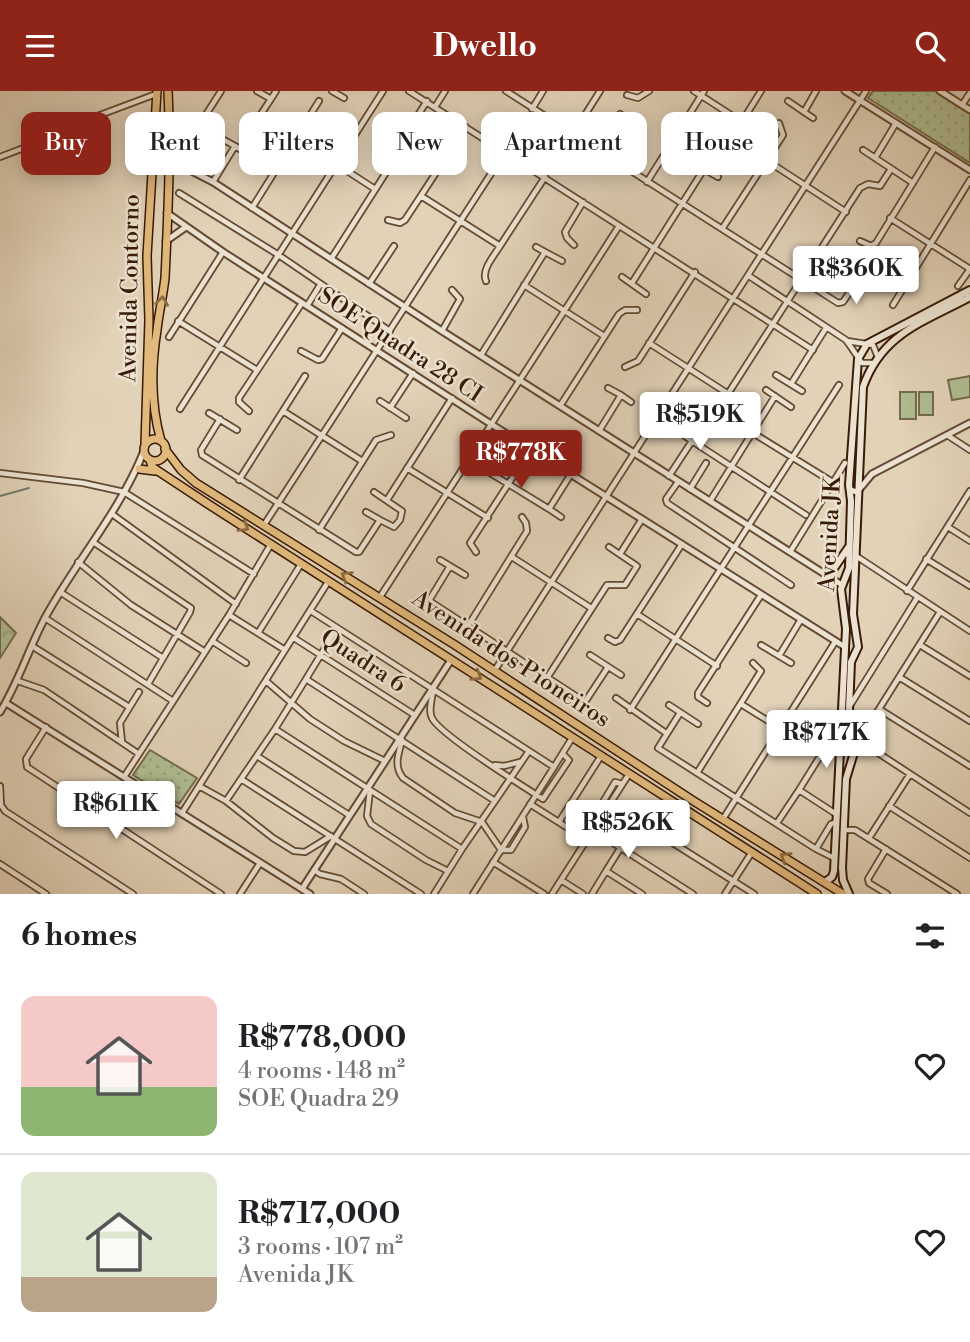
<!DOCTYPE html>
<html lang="en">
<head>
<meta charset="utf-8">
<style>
  body { margin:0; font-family:"Libre Bodoni",serif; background:#f6f6f6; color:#202124; height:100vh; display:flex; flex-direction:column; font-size:26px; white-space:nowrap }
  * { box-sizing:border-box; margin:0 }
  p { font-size:23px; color:#757577 }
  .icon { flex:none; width:38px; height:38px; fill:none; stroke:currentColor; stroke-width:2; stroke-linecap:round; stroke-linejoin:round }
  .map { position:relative; height:803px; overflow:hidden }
  .drawer { display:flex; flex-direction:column; background:#fff; flex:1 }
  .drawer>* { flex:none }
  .top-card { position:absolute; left:21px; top:21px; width:929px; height:63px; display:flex; gap:14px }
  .price { position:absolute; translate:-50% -60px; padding:0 16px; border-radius:7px; background:#fff; color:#222; font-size:23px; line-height:46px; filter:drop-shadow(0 2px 4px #0008) }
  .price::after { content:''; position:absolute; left:50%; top:42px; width:21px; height:16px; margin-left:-10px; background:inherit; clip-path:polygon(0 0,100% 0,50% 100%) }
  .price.current { background:#8f2418; color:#fff }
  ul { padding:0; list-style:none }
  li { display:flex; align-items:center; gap:21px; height:175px; padding:0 21px }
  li+li { border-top:2px solid #e0e0e0 }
  li span { display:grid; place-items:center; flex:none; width:196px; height:140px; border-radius:14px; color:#555 }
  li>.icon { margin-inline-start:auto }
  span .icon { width:84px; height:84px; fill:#fffc; stroke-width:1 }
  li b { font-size:30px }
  h2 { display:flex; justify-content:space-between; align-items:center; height:84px; padding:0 21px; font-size:30px }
  .pill { padding:0 24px; border-radius:14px; background:#fff; box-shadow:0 4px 18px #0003; font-size:24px; line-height:63px }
  .pill.current { background:#8f2418; color:#fff }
  header { display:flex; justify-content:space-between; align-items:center; height:91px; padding:0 21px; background:#8f2418; color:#fff; font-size:32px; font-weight:700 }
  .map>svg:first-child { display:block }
  .green { fill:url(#green-dots); stroke:#746c4c; stroke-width:2 }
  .forest { fill:url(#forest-crowns); stroke:#746c4c; stroke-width:2 }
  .pitch { fill:#b0bd92; stroke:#746c4c; stroke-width:2 }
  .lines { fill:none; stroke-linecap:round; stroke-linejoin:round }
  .stream { stroke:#707a69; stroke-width:2 }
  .minor-casing { stroke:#634a32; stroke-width:8 }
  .tertiary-casing { stroke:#634a32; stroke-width:9 }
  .secondary-casing { stroke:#391c06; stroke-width:10 }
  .primary-casing { stroke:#391c06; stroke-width:10 }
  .minor { stroke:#ece2d1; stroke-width:4.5 }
  .tertiary { stroke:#ece2d1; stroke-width:5 }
  .secondary { stroke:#ece2d1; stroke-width:6 }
  .primary { stroke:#e1b97c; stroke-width:7 }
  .oneway { stroke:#8d6a41 }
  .labels { text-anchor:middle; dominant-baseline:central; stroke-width:5; stroke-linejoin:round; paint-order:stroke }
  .street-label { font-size:23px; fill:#391c06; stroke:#ece2d1 }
</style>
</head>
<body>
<header><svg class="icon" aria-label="menu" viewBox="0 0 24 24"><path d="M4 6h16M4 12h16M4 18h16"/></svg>Dwello<svg class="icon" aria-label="search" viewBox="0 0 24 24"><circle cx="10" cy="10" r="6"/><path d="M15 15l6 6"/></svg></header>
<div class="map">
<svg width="970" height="803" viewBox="0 0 970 803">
  <defs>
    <pattern id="green-dots" width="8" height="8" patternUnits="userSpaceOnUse" patternTransform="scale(1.75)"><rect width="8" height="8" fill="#b0bd92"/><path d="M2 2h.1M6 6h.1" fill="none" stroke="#98a27c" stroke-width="1.8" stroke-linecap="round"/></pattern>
    <pattern id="forest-crowns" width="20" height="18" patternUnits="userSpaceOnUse" patternTransform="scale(1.75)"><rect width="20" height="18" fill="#b0bd92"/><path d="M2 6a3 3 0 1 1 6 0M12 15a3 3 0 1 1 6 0" fill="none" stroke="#98a27c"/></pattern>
  </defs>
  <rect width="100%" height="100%" fill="#e2d2b8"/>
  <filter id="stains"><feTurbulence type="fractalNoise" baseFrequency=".00286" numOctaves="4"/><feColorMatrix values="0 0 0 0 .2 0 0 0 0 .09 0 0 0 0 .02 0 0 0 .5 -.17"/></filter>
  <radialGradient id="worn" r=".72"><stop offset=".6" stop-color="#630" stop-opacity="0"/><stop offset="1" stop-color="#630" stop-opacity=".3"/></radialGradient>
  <path class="green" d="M873 0H936L970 21V72L868 7Z
    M150 659 197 687 179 713 133 684Z"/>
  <path class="forest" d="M0 526 16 542 0 567Z"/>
  <path class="pitch" d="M970 285V306L952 309 948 289Z
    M900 301H916V328H900Z
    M919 301H933V324H919Z"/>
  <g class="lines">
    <path class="stream" d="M0 405 29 397"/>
    <defs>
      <path id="minor" d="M257 0 271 8 276 0
        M332 0 344 7
        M409 0 813 259
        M506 0 838 212 843 211 864 180
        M694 0 742 31
        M627 4 638 7 649 0
        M788 10 804 21 816 0
        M962 14 970 2
        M435 16 445 0
        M532 18 543 0
        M804 21 813 27
        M620 23 643 41
        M390 38 419 55
        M573 43 600 0
        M263 44 254 40 253 35 271 8
        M404 46 427 10
        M191 47 221 0
        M296 47 375 98
        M224 49 235 55
        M863 59 913 92
        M0 66 29 55 52 42 156 3
        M733 66 726 63V56L761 0
        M875 67 896 32
        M611 68 633 33
        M766 69 846 121
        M693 72 718 86
        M213 91 235 55 248 63
        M647 91 704 0
        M179 102 277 163 390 240
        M421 105 500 155 545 86
        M252 117 319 10
        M890 127 970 178
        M388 129 400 132 405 129 466 36
        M722 138 783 44 779 32
        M860 150 871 155 876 152 935 56
        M574 154 567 147 565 141 583 111
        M545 161 562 170
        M331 168 387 80 395 74H404
        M845 168 873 186
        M749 185 846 249 862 272H872
        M622 186 646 203
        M486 190C481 179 494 165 500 155
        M632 192 704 78
        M369 193 394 155
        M524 194 604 245
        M958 195 970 178
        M893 214 970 89
        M307 215 320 194
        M178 230 257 279
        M442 240 460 208 452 199
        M169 246 223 161
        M847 250 873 254 877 264
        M649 252 744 313
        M301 260 318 269 322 268 342 237
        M481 264 545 161 536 156
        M625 276 638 270 695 181
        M776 284 802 300
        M791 293 826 237
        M766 299 791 316
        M621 304 631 311
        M380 310 406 327
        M560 315 619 223 625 219H637
        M390 317 413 282
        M180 318 383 0
        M249 320 239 311V307L302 212
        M283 320 362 370
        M209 322 237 339
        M220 328 201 359 202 364 356 461H359L380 429 394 436 400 429 402 420 374 401
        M599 340 621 304 608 297
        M720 341 708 334 860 97 868 93 880 95 891 78
        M753 342 834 392
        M947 344 970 359
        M692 350 806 424
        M469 369 549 418 571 383
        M407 377 488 427
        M0 382 83 392 124 401 254 483
        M669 385 692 350 682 343
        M239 389 305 285
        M678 391 666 408 667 412 791 494
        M690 398 706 372
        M387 409 452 307
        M710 410 775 305
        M549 418 561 426
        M366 421 380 429
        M112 423 236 513
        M264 434 505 61
        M948 436 970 450
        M319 439 376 349 391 344
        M93 451 191 517 190 521 148 593
        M476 461 470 452 531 358
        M790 461 845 372
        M620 463 642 428
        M856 465 970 540
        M512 466 591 517
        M926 468 970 495
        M440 469 465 484
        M78 471 131 514 205 561
        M450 475 430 508 431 511 585 611 608 576
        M907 500 970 400
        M60 501 163 567
        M380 506 619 135
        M311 520 554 676 572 647
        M940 521 879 618 970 675
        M637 523 717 575
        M229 524 285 559
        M45 527 173 610
        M468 535 527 440 526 432 522 426
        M337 537 306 588 495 710 529 660
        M258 542 301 473
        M294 547 413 623
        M608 547 615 551 620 549 682 453
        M212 550 246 572
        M761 554 791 572
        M920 554 970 585
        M32 555 129 616
        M590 564 621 584
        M779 565 800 530
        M495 579 866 0
        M899 586 970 630
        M547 587 607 494H625L637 475 609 456
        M306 588 275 638 462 758 495 710
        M18 590 44 599 139 663
        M266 590 310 628 344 650 385 670
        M433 600C432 608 428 620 432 627 439 643 524 696 543 708L569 669 563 663
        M616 607 666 642
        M707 612 698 606V602L761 504
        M741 613 821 663
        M851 613 917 507
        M669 614 698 633
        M630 619 839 294
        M680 622 658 657 816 758 831 733 836 731
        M46 636 26 668 27 676 221 803
        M849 643 970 722
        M402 649C399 662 393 675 403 687L455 722 482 731 501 759H511L525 736 523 726
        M859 649 879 618
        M122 651 120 632 139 601
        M853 664 861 658 870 656
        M257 665 349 724
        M495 674 504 675 520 671
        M697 682 761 580 753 572
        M124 686 229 524 271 453
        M241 688 421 803
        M622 693 615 691 588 736 693 803
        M0 695 1 714 5 720 133 803
        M199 695 226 710 273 747 294 760 305 761 331 745
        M370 699 367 725 371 733 426 769 448 780
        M799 699 832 646
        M226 710 275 638
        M530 713 587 749
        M611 713 754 803
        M889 715 970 767
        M182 722 328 491
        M723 728 835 551
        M638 729 606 780 642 803
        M559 731 601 665
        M777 732 799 699 836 723
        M844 739H855L957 803
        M869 747 910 683
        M816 758 834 767
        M886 758 868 788 869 792 887 803
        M493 771 544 803
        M0 773 46 803
        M314 779 320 783 341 788 364 803
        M561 789 583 803
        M240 803 260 772
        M434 803 462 758
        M473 803 554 676
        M552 803 629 683
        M592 803 606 780
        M725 803 752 761"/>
      <path id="tertiary" d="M845 0 970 79
        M940 0 970 19
        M170 63 182 75 213 91 442 240 842 494
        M167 122 223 161 491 333 845 556
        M166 150 186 136
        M850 399 857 401 872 383 970 332
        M6 612 310 803
        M0 621C19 591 29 556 46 525 77 469 120 420 144 360
        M302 798 451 569"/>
      <path id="secondary" d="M828 486 848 457
        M825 791 832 786 834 780 846 538 841 498 849 477 851 410 849 394 858 268 867 253 970 199
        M849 803 843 789 842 777 846 688 853 665 848 643 851 571 858 556 853 523 863 296C882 242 924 231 970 206"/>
      <path id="primary" d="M144 359a11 11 0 1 1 22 0a11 11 0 1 1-22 0Z
        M161 350C151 315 151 276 157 239 159 221 163 205 165 187 168 124 171 62 168 0
        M145 353 149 229 147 165 157 0
        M165 358 181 379 196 392 455 554 692 709 843 803
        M150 369 152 376 208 413 817 803
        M139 378 155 380"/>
    </defs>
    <use href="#minor" class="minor-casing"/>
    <use href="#tertiary" class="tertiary-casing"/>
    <use href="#secondary" class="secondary-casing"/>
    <use href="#primary" class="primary-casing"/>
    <use href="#minor" class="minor"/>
    <use href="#tertiary" class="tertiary"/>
    <use href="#secondary" class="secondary"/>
    <use href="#primary" class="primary"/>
  </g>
  <defs><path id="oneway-chevron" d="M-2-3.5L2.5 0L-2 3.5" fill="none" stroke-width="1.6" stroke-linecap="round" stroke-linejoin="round" transform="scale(1.75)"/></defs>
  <g class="oneway">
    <use href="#oneway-chevron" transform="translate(162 210) rotate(-83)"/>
    <use href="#oneway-chevron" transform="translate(244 436) rotate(32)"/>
    <use href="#oneway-chevron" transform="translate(346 485) rotate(-148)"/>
    <use href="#oneway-chevron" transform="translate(477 585) rotate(32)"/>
    <use href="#oneway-chevron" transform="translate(785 766) rotate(-148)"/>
  </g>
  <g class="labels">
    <g class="street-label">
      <text transform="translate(130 197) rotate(-89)">Avenida Contorno</text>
      <text transform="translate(400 254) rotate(33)">SOE Quadra 28 CI</text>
      <text transform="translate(830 443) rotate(-87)">Avenida JK</text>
      <text transform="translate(511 568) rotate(33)">Avenida dos Pioneiros</text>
      <text transform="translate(363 570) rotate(33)">Quadra 6</text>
    </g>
  </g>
  <rect width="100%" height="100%" filter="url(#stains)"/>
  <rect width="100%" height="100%" fill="url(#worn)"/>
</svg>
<b class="price" style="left:856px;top:215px">R$360K</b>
<b class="price" style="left:700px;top:361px">R$519K</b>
<b class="price current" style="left:521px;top:399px">R$778K</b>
<b class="price" style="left:826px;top:679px">R$717K</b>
<b class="price" style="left:116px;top:750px">R$611K</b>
<b class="price" style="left:628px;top:769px">R$526K</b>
<div class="top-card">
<a class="pill current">Buy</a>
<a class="pill">Rent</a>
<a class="pill">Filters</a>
<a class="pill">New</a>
<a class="pill">Apartment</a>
<a class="pill">House</a>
</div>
</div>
<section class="drawer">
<h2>6 homes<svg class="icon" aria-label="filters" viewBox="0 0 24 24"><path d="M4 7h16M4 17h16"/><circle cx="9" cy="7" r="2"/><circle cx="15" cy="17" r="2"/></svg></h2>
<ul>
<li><span style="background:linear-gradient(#f6c9c9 65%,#8fb573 0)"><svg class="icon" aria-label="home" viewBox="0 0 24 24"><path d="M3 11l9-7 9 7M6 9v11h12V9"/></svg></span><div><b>R$778,000</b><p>4 rooms · 148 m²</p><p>SOE Quadra 29</p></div><svg class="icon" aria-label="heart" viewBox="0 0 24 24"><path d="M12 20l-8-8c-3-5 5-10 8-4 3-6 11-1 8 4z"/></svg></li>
<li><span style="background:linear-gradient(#dfe7d0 75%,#b9a48a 0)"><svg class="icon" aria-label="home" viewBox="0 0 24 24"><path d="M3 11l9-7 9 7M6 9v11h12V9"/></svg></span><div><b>R$717,000</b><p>3 rooms · 107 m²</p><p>Avenida JK</p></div><svg class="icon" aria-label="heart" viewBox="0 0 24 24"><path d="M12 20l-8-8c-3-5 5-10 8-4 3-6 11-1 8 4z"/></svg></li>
</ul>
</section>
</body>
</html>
